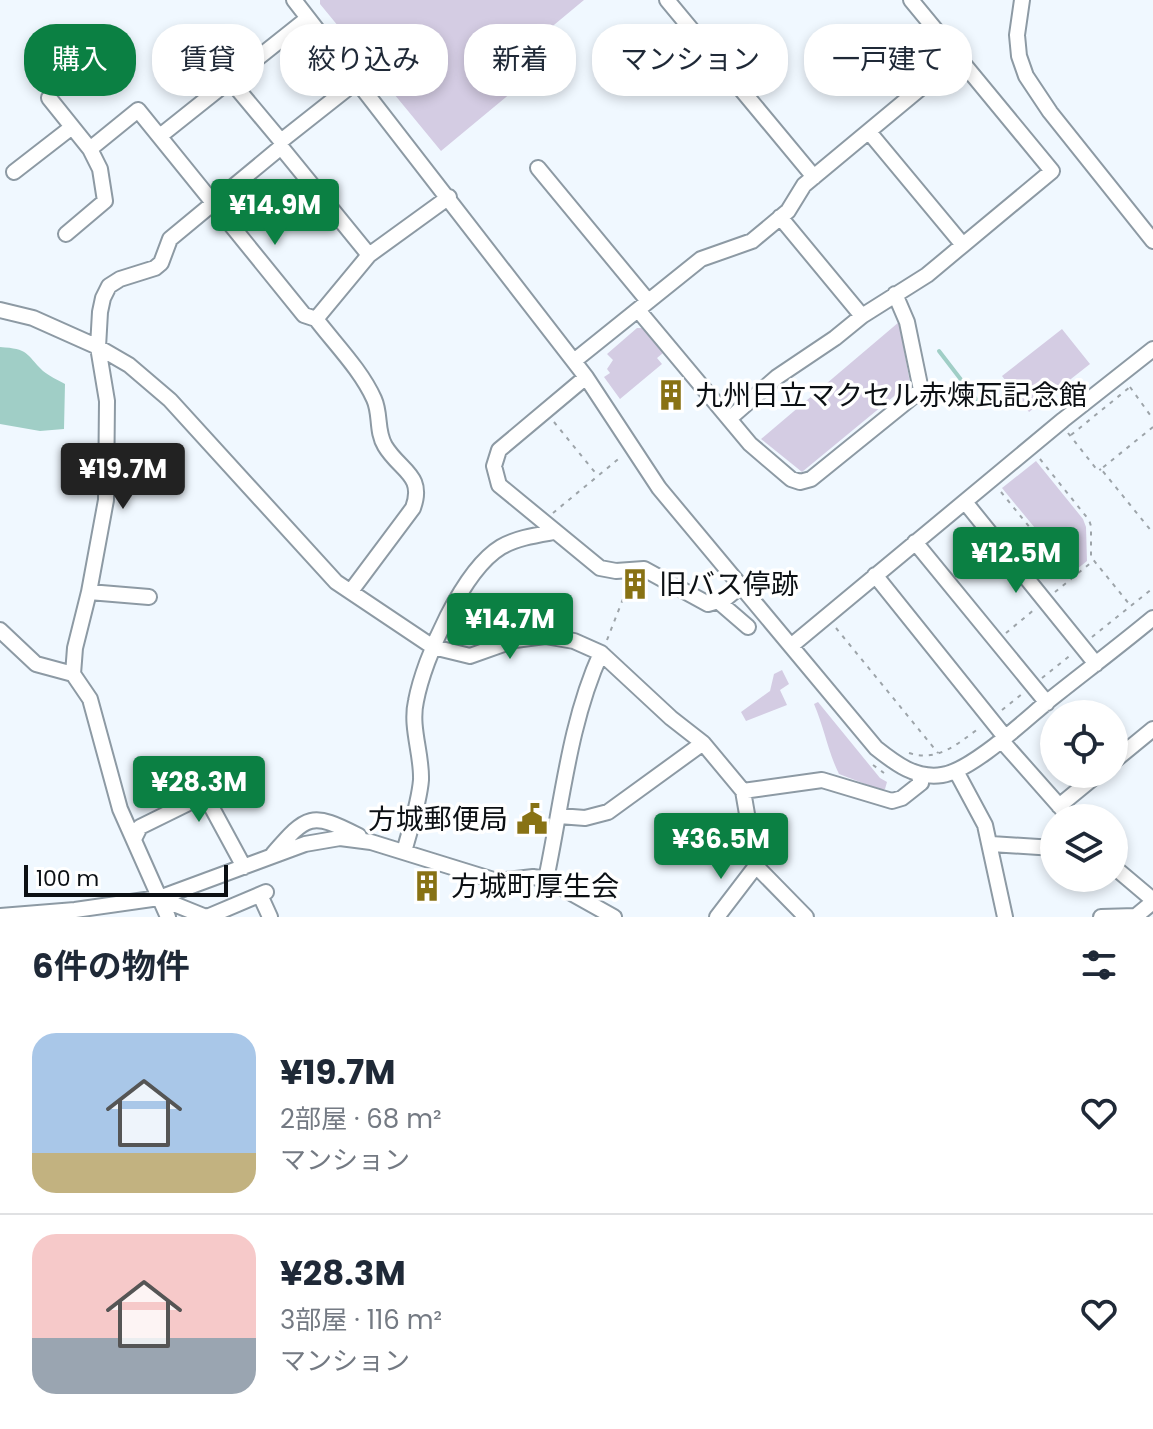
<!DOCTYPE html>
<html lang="ja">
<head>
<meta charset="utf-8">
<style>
  body { margin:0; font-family:Poppins,"Noto Sans JP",sans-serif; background:#f2f2f3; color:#1f2937; height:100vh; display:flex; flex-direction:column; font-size:30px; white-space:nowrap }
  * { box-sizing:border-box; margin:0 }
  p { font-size:26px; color:#747a83 }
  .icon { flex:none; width:44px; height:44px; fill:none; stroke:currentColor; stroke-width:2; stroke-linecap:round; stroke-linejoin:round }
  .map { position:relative; height:917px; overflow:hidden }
  .panel { display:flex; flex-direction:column; background:#fff; flex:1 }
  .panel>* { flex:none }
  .banner { position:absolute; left:24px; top:24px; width:1106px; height:72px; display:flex; gap:16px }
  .tools { position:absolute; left:1040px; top:700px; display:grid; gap:16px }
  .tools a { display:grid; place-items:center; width:88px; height:88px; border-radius:50%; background:#fff; box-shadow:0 4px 12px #0003; font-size:40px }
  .scale { position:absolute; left:24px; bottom:20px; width:204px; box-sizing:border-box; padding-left:8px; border:4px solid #0c1014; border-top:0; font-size:22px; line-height:28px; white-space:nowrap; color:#0c1014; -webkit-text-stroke:6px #fff; paint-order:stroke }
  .price { position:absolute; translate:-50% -68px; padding:0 18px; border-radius:8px; background:#0b8043; color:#fff; font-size:26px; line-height:52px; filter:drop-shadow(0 2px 4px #0008) }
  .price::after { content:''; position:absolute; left:50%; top:48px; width:24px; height:18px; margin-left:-12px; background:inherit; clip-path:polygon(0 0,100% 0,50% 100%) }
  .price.active { background:#222; color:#fff }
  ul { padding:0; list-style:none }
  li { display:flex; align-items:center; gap:24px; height:200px; padding:0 32px }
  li+li { border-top:2px solid #e0e1e3 }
  li span { display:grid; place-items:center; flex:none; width:224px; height:160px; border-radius:24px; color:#555 }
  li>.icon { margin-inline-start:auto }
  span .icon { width:96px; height:96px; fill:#fffc; stroke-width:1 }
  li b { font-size:34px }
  h2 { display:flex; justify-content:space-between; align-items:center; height:96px; padding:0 32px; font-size:34px }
  .pill { padding:0 28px; border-radius:32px; background:#fff; box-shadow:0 4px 12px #0003; font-size:28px; line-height:72px }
  .pill.active { background:#0b8043; color:#fff }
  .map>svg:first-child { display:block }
  .green { fill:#d4cce3 }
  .water { fill:#a0cec6 }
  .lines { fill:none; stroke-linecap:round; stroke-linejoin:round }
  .stream { stroke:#a0cec6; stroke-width:4 }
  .minor-casing { stroke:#8d9aa4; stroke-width:18 }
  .path { stroke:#9da4a9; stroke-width:2; stroke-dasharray:4 6; stroke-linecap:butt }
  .minor { stroke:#fff; stroke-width:14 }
  .labels { text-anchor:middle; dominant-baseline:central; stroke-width:7; stroke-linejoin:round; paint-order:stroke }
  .poi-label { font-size:28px; fill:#0c1014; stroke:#fff; text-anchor:start }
</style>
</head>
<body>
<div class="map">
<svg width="1153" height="917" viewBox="0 0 1153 917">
  <rect width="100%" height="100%" fill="#f0f8ff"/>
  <path class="green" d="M320 0H584L513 59 529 78 441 151 320 4Z
    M899 322 910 383 802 472 761 439Z
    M637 328H642L663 353 657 358 662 364 620 399 604 377 610 373 607 369 613 360 607 354Z
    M1062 329 1090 364 1029 412 1002 376Z
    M1036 461 1083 519 1086 527 1087 561 1072 573 1002 488Z
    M782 670 789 684 780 690 787 705 746 721 741 712 770 691 774 674Z
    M818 702 880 778 887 782 885 789 881 790 839 774C828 752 824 727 814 704Z"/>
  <path class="water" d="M0 347C29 349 25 353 43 371 49 376 58 380 65 384L64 429 40 431 0 424Z"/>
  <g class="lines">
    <path class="stream" d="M939 351 982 407"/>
    <defs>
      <path id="minor" d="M294 0 586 377 659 488 876 748C896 764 916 779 942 775 971 771 1023 722 1047 702 1082 674 1118 647 1153 618
        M667 0 814 177
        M1022 0 1017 35 1019 56 1026 76 1050 112 1153 241
        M230 80 281 141V147
        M49 98 90 149 100 169 105 201 66 234
        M869 132 963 245 1052 171 911 0
        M160 136 308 18
        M281 141 357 81
        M90 149 138 110 304 315 316 319C335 344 361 370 374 399 381 414 376 431 385 446 400 471 425 475 413 508L351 591
        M538 168 648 301
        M14 172 72 127
        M780 217 862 316
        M0 310 33 318 98 347 129 365 170 400 336 582 433 647 470 656 515 640 545 636 574 641 601 653 671 718 703 743 743 791 756 866 806 917
        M638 310 750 444 791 479 800 482 811 479 921 390 907 322 895 294
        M316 319 369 255 449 197
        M574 361 701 259 752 241 788 211 804 185 958 57
        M586 377 499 450 494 466 499 485 600 568 616 571 644 569 708 604 725 599 741 586
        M729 419 777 377 835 338 862 316 927 275 963 245
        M965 502 1096 664
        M915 542 1047 703
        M875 575 1005 737
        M89 592 149 597
        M719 602 748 627
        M0 630 36 664 73 674
        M791 646 1063 420 1153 349
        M1001 740 1070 818
        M1114 761 1153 729
        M956 771 985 825 1005 917
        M743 791 822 780 892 801 902 798 921 783 919 776
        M1059 806 1098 774
        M559 816 585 818 608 812 703 743
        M134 839 140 827 205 795 244 867
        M991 844 1054 848
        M404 852C410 829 419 804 421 780 422 754 410 727 416 701 424 658 463 570 501 547 516 538 537 535 554 532
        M273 854C307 815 311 811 359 836
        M1114 867 1153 900
        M546 879C562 804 569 723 601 653
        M260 895 270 917
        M159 898 206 917
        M0 916 75 910 159 898 305 844 340 838 371 842 497 881 533 877 546 879 614 917
        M168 917 120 809 90 699 73 674 75 648 89 592 106 500 107 401 98 347 100 312 103 298 109 286 120 279 155 268 161 263 170 239 281 147 369 255
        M207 917 266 892
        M717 917 756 866
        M1101 917 1136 916 1153 902"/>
    </defs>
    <use href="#minor" class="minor-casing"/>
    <path class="path" d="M1130 387 1153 419
      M554 422 598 476
      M1153 427 1101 469 1153 533
      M1068 433 1098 471 1101 469
      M1071 435 1130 387
      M1040 459 1089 520 1091 526V557L1130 605
      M1001 492 1071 578
      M553 513 622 456
      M1055 592 1093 561
      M836 628 938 753
      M1006 633 1035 609
      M1092 637 1153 588
      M607 640 628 586
      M1042 678 1072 654
      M1002 710 1022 694
      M909 753C937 762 956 745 978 729
      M873 765 884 773"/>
    <use href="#minor" class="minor"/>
  </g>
  <defs>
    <symbol id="building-bare" viewBox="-9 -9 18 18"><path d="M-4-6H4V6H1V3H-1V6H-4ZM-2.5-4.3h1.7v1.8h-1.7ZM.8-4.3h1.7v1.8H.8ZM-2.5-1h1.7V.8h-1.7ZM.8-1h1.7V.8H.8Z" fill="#887214" stroke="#fff" stroke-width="2.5" paint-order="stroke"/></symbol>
    <symbol id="civic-bare" viewBox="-9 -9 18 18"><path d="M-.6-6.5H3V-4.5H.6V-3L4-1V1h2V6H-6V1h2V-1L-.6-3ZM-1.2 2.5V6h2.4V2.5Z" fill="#887214" stroke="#fff" stroke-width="2.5" paint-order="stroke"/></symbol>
  </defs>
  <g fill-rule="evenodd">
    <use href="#building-bare" x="649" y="373" width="44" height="44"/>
    <use href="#building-bare" x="613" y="562" width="44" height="44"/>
    <use href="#civic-bare" x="510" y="797" width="44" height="44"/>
    <use href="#building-bare" x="405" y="864" width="44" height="44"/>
  </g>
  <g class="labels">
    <g class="poi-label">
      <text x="695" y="395">九州日立マクセル赤煉瓦記念館</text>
      <text x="659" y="584">旧バス停跡</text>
      <text x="508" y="819" text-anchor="end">方城郵便局</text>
      <text x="451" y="886">方城町厚生会</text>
    </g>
  </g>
</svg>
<div class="tools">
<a><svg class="icon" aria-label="locate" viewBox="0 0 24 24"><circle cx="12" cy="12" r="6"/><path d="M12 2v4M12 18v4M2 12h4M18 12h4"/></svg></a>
<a><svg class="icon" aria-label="layers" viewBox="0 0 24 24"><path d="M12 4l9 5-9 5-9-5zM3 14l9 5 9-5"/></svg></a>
</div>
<div class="scale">100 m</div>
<b class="price" style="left:275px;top:247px">¥14.9M</b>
<b class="price active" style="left:123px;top:511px">¥19.7M</b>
<b class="price" style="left:1016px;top:595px">¥12.5M</b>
<b class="price" style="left:510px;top:661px">¥14.7M</b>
<b class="price" style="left:199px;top:824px">¥28.3M</b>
<b class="price" style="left:721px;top:881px">¥36.5M</b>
<div class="banner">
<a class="pill active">購入</a>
<a class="pill">賃貸</a>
<a class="pill">絞り込み</a>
<a class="pill">新着</a>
<a class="pill">マンション</a>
<a class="pill">一戸建て</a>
</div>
</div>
<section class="panel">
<h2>6件の物件<svg class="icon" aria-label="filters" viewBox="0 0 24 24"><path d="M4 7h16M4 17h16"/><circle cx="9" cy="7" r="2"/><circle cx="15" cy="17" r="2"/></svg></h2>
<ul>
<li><span style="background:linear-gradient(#a9c7e8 75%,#c2b280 0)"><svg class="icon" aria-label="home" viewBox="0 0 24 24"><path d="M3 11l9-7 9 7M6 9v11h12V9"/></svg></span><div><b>¥19.7M</b><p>2部屋 · 68 m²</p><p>マンション</p></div><svg class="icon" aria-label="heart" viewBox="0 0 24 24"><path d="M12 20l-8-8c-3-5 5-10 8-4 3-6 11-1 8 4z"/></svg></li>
<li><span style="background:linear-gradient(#f6c9c9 65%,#9aa5b1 0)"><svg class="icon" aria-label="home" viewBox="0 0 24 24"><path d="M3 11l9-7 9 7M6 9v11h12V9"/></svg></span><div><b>¥28.3M</b><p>3部屋 · 116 m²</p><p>マンション</p></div><svg class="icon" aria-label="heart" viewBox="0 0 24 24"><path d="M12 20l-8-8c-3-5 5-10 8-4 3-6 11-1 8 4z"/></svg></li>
</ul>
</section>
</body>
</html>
